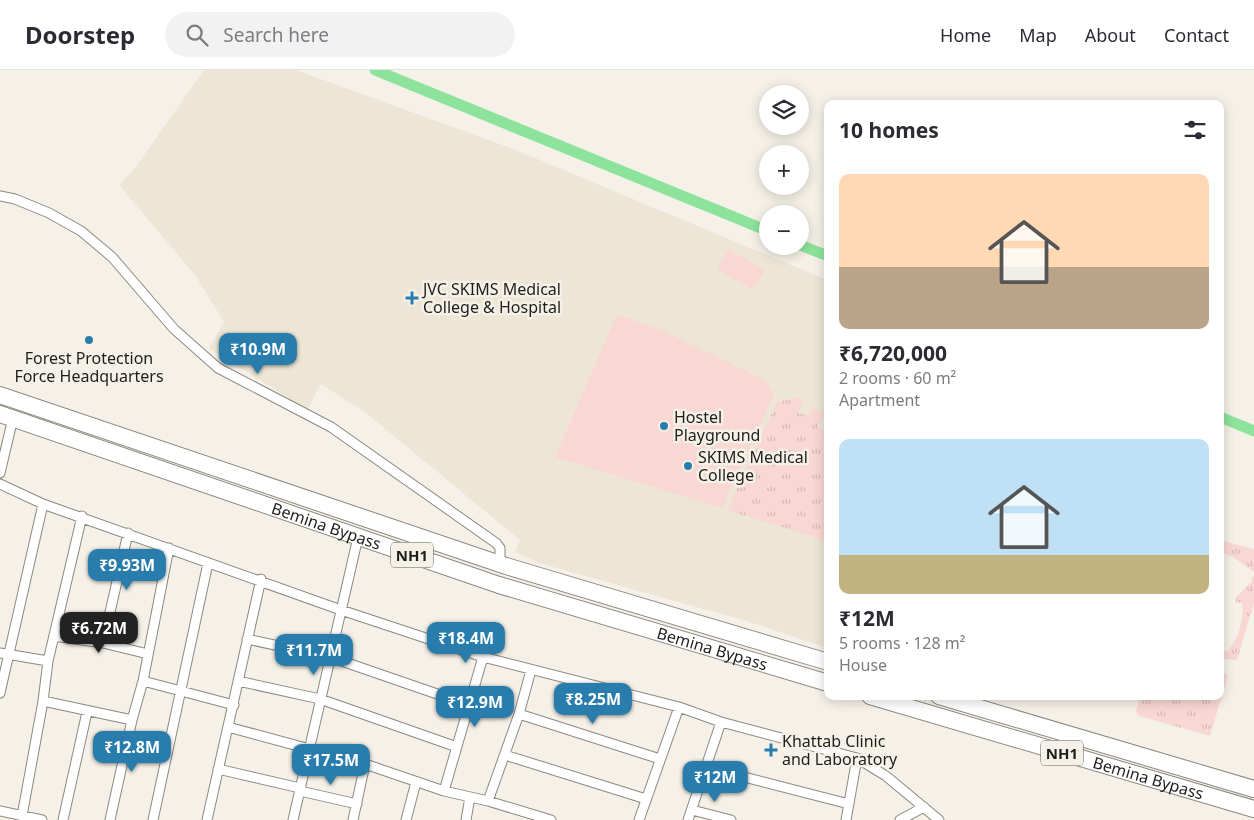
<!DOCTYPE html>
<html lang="en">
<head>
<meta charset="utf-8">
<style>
  body { margin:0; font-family:"Noto Sans",sans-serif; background:#f2f2f3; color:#2b2b33; height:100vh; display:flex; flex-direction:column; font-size:19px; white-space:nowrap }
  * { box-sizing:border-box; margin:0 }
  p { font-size:16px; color:#7c7c81 }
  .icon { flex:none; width:28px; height:28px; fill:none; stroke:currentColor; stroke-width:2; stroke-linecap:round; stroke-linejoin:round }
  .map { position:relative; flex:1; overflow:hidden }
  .sheet { position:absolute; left:824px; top:30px; width:400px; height:600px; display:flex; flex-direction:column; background:#fff; border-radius:10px; box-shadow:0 2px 12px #0003 }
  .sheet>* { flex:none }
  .tools { position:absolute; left:759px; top:15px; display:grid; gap:10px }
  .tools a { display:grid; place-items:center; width:50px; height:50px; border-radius:50%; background:#fff; box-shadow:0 2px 12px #0003; font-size:25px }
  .price { position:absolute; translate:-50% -42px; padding:0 11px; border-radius:10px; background:#297dad; color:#fff; font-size:16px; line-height:32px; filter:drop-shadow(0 1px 2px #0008) }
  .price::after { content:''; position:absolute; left:50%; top:30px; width:15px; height:11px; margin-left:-8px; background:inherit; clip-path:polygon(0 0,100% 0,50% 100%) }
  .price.on { background:#222; color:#fff }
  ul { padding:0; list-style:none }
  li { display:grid; align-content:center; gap:10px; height:265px; padding:0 15px }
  li span { display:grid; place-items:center; height:155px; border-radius:10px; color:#555 }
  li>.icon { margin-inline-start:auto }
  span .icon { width:90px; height:90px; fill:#fffc; stroke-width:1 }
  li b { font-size:21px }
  h2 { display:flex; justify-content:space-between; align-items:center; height:60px; padding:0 15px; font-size:21px }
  header { display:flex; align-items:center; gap:30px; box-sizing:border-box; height:70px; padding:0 25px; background:#fff; border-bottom:1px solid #e1e1e2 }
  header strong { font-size:24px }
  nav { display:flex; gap:28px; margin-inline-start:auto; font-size:18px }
  .search { width:350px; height:45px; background:#f2f2f3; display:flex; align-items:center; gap:12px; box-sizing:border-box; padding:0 18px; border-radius:28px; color:#7c7c81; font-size:19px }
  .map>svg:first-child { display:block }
  .built { fill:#ede6d6 }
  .grass { fill:url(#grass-tufts) }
  .garden { fill:#f9d8d3 }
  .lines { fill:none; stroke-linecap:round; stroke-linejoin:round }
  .canal { stroke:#8de39c; stroke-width:11 }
  .street-casing { stroke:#8c8980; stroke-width:11 }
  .highway-casing { stroke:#8c8980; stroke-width:18 }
  .street { stroke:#fff; stroke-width:9 }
  .highway { stroke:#fff; stroke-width:16 }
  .poi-dot { fill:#297dad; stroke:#f5f1e8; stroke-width:2 }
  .labels { text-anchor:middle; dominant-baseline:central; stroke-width:5; stroke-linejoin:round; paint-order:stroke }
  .shield { fill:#f5f1e8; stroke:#5f5d58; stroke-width:1 }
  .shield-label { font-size:15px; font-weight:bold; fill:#1f1e1a }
  .poi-label { font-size:16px; fill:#1f1e1a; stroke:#f5f1e8; text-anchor:start }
  .street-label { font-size:16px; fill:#1f1e1a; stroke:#f5f1e8 }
</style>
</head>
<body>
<header>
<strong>Doorstep</strong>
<div class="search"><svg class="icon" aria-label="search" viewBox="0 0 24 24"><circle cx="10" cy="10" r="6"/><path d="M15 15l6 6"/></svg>Search here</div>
<nav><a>Home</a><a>Map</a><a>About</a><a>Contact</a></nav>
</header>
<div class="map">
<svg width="1254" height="750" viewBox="0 0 1254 750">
  <defs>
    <pattern id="grass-tufts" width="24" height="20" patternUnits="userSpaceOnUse" patternTransform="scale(1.25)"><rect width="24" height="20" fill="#f9d8d3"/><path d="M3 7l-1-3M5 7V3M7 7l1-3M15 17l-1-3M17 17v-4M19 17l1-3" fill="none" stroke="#d5b9b5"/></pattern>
  </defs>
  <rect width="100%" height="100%" fill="#f5f1e8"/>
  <path class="built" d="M204 0H296L516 80 827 210V578L750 552 539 493 515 482 520 470 366 343 321 314 307 340 209 278 224 252 195 205 119 115 135 98Z"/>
  <path class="grass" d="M799 327 803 330 798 343 808 346 813 337 825 344 817 357 827 362 823 373 828 375 827 471 727 440 777 332Z
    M1220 470 1254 479V502L1233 487 1220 482Z
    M1254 506V533L1237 590 1224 589V581H1228C1239 566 1244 551 1242 533L1236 532V527L1252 511 1251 508Z
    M1220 602 1228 605 1210 666 1139 646 1136 642 1140 626H1220Z"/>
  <path class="garden" d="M729 179 765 200 753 220 717 199Z
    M617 244 664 261 742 299 767 312 774 325 722 438 555 387Z"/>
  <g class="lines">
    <path class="canal" d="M375 0 768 161
      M800 175 828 186
      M1220 347 1254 361"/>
    <defs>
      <path id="street" d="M0 126 15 129 49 143 81 161 112 187 174 259 218 298 331 357 496 473 500 478V493
        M0 403 13 348
        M0 414 43 434 341 540 483 587 679 637 721 652 857 688 886 706 939 750
        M82 446 48 591 43 631 132 650 143 611 169 478
        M54 566 103 573 148 584
        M247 569 330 587 469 635
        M103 573 128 463
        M0 583 48 591
        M143 611 234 635
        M238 611 320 629 457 677
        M0 623 43 434
        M519 644 660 689
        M228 657 365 694 444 721 488 731 551 750
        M505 685 646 729
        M705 697 849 734
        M218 699 300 718
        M300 721 357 734
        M444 721 483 587
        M488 731 519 644 531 600
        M692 740 731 750
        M0 741 42 750
        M22 746 43 631
        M63 750 87 642
        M110 750 132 650
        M153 750 208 493
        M207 750 261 509
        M293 750 358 467
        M353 750 365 694
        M406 750 416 712
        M466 750 470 727
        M639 750 679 637
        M688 750 721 652
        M846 750 857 688
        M900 750 924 737"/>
      <g id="highway">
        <path d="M0 325 506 496 828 592"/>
        <path id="s1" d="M0 344 499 515 828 613"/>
        <path id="s2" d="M870 626 1254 739"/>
        <path d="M939 626 1254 719"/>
      </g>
    </defs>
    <use href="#street" class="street-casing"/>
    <use href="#highway" class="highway-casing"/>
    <use href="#street" class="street"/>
    <use href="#highway" class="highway"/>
  </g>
  <g class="poi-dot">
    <path d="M409.5 220.5h5v5h5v5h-5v5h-5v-5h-5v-5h5z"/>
    <circle cx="89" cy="270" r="5"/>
    <circle cx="664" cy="356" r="5"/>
    <circle cx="688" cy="396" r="5"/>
    <path d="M768.5 672.5h5v5h5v5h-5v5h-5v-5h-5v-5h5z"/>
  </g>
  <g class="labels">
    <g class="shield">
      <rect x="391" y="472.5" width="42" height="25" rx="4"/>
      <rect x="1041" y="670.5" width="42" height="25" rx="4"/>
    </g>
    <g class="shield-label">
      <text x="412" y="485">NH1</text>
      <text x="1062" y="683">NH1</text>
    </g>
    <g class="poi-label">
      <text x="423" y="219">JVC SKIMS Medical<tspan x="423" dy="18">College &amp; Hospital</tspan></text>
      <text x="89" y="288" text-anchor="middle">Forest Protection<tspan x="89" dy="18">Force Headquarters</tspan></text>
      <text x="674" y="347">Hostel<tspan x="674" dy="18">Playground</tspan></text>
      <text x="698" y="387">SKIMS Medical<tspan x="698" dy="18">College</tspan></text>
      <text x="782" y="671">Khattab Clinic<tspan x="782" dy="18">and Laboratory</tspan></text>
    </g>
    <g class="street-label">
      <text stroke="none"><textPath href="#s1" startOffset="345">Bemina Bypass</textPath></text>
      <text stroke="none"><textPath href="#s1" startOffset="750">Bemina Bypass</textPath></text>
      <text stroke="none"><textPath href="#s2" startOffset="290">Bemina Bypass</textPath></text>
    </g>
  </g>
</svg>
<div class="tools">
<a><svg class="icon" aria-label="layers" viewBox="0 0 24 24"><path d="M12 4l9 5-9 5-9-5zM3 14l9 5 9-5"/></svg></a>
<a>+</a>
<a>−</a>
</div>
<b class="price" style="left:258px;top:305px">₹10.9M</b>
<b class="price" style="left:127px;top:521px">₹9.93M</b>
<b class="price on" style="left:99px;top:584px">₹6.72M</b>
<b class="price" style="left:466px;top:594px">₹18.4M</b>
<b class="price" style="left:314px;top:606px">₹11.7M</b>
<b class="price" style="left:593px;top:655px">₹8.25M</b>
<b class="price" style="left:475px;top:658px">₹12.9M</b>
<b class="price" style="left:132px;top:703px">₹12.8M</b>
<b class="price" style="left:331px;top:716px">₹17.5M</b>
<b class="price" style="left:715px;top:733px">₹12M</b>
<section class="sheet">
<h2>10 homes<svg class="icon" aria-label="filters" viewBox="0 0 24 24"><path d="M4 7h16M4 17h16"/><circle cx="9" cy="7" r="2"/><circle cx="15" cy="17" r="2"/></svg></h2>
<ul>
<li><span style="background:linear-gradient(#ffd9b3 60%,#b9a48a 0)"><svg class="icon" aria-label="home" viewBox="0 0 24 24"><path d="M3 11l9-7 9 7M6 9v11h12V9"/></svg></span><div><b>₹6,720,000</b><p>2 rooms · 60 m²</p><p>Apartment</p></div></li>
<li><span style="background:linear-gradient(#bfe0f5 75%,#c2b280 0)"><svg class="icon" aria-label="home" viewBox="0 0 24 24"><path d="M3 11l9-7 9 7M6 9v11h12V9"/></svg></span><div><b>₹12M</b><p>5 rooms · 128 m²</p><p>House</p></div></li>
</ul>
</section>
</div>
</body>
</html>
